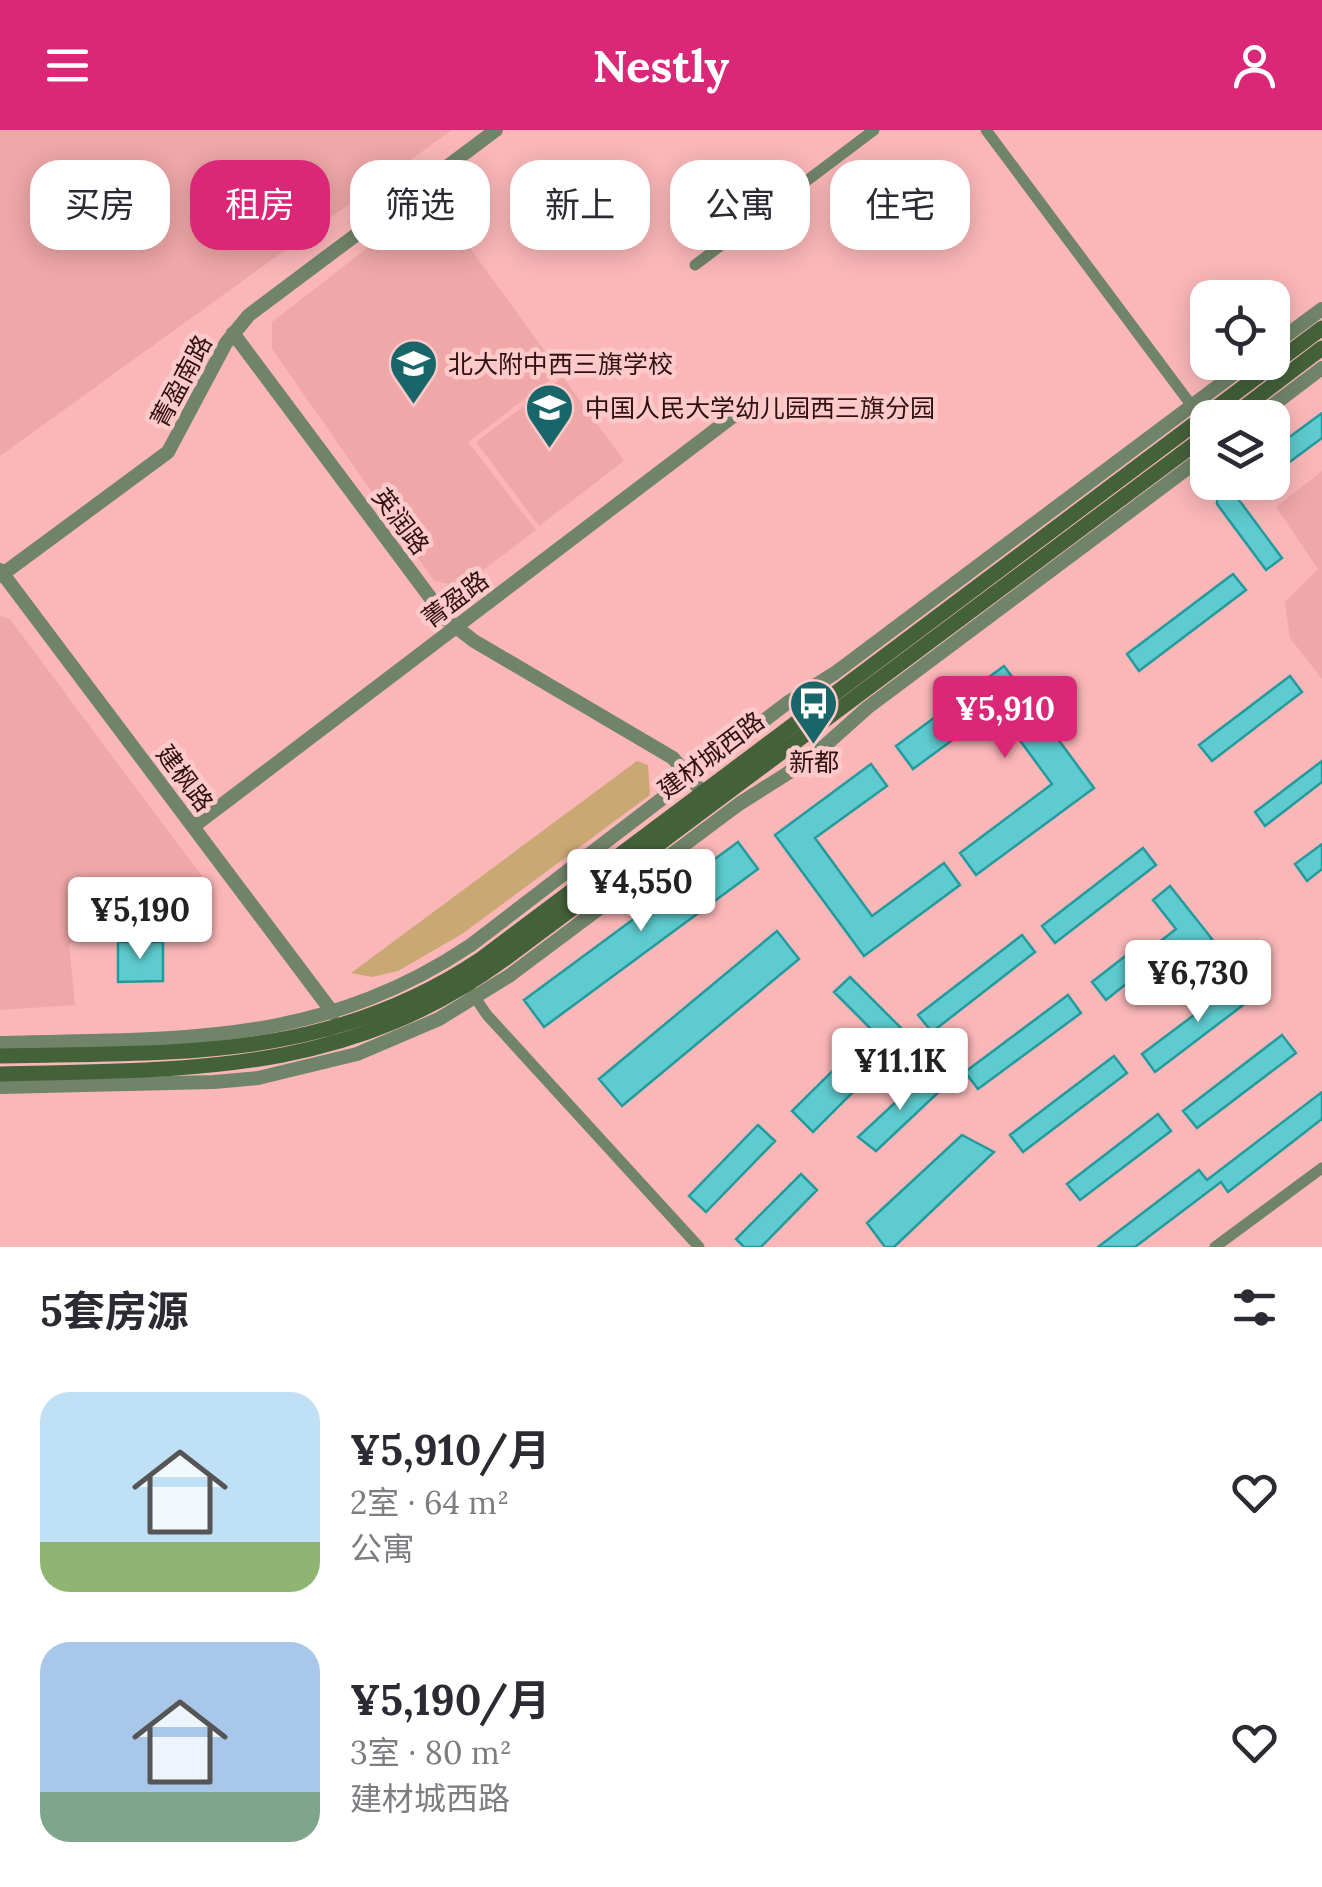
<!DOCTYPE html>
<html lang="zh">
<head>
<meta charset="utf-8">
<style>
  body { margin:0; font-family:Lora,"Noto Sans SC",serif; background:#f2f2f3; color:#2b2b33; height:100vh; display:flex; flex-direction:column; font-size:38px; white-space:nowrap }
  * { box-sizing:border-box; margin:0 }
  p { font-size:32px; color:#7c7c81 }
  .icon { flex:none; width:55px; height:55px; fill:none; stroke:currentColor; stroke-width:2; stroke-linecap:round; stroke-linejoin:round }
  .map { position:relative; height:1117px; overflow:hidden }
  .drawer { display:flex; flex-direction:column; background:#fff; flex:1 }
  .drawer>* { flex:none }
  .guide { position:absolute; left:30px; top:30px; width:1262px; height:90px; display:flex; gap:20px }
  .fabs { position:absolute; left:1190px; top:150px; display:grid; gap:20px }
  .fabs a { display:grid; place-items:center; width:100px; height:100px; border-radius:20px; background:#fff; box-shadow:0 5px 25px #0003; font-size:50px }
  .price { position:absolute; translate:-50% -85px; padding:0 22px; border-radius:10px; background:#fff; color:#222; font-size:32px; line-height:65px; filter:drop-shadow(0 2px 5px #0008) }
  .price::after { content:''; position:absolute; left:50%; top:60px; width:30px; height:22px; margin-left:-15px; background:inherit; clip-path:polygon(0 0,100% 0,50% 100%) }
  .price.selected { background:#db2777; color:#fff }
  ul { padding:0; list-style:none }
  li { display:flex; align-items:center; gap:30px; height:250px; padding:0 40px }
  li span { display:grid; place-items:center; flex:none; width:280px; height:200px; border-radius:30px; color:#555 }
  li>.icon { margin-inline-start:auto }
  span .icon { width:120px; height:120px; fill:#fffc; stroke-width:1 }
  li b { font-size:42px }
  h2 { display:flex; justify-content:space-between; align-items:center; height:120px; padding:0 40px; font-size:42px }
  .tag { padding:0 35px; border-radius:30px; background:#fff; box-shadow:0 5px 25px #0003; font-size:35px; line-height:90px }
  .tag.selected { background:#db2777; color:#fff }
  header { display:flex; justify-content:space-between; align-items:center; height:130px; padding:0 40px; background:#db2777; color:#fff; font-size:45px; font-weight:800 }
  .map>svg:first-child { display:block }
  .built { fill:#efa7a8 }
  .green { fill:#caa873 }
  .building { fill:#5ecbce; stroke:#229a9e; stroke-width:2.5 }
  .lines { fill:none; stroke-linecap:round; stroke-linejoin:round }
  .minor { stroke:#708469; stroke-width:11 }
  .tertiary { stroke:#708469; stroke-width:14 }
  .secondary { stroke:#44623a; stroke-width:15 }
  .labels { text-anchor:middle; dominant-baseline:central; stroke-width:9; stroke-linejoin:round; paint-order:stroke }
  .poi-label { font-size:25px; fill:#2e1011; stroke:#fdc9c9; text-anchor:start }
  .street-label { font-size:25px; fill:#2e1011; stroke:#fdc9c9 }
</style>
</head>
<body>
<header><svg class="icon" aria-label="menu" viewBox="0 0 24 24"><path d="M4 6h16M4 12h16M4 18h16"/></svg>Nestly<svg class="icon" aria-label="person" viewBox="0 0 24 24"><circle cx="12" cy="8" r="4"/><path d="M4 21q1-7 8-7t8 7"/></svg></header>
<div class="map">
<svg width="1322" height="1117" viewBox="0 0 1322 1117">
  <rect width="100%" height="100%" fill="#fbb7b8"/>
  <path class="built" d="M0 0H452L0 326Z
    M433 67 560 242 468 312 536 400 462 456 434 451 272 219V192Z
    M563 247 624 331 539 396 476 312Z
    M1322 341V549L1290 508 1285 472 1318 439 1276 377Z
    M0 486 10 489 204 749 69 814 75 875 0 880Z"/>
  <path class="green" d="M637 631 648 635 650 665 462 804 398 841 372 847 351 843Z"/>
  <path class="building" d="M1322 283V308L1272 345V320Z
    M1228 352H1262L1239 370 1282 428 1266 440 1217 374 1218 360Z
    M1233 444 1246 460 1139 541 1127 524Z
    M1004 536 1094 658 976 745 960 723 1052 654 996 578 913 639 896 616Z
    M1290 546 1302 562 1212 631 1199 615Z
    M1322 631V652L1265 696 1255 682Z
    M871 634 887 656 815 708 872 786 944 733 960 755 864 826 775 705Z
    M738 712 758 739 544 897 524 870Z
    M1322 714V739L1307 751 1295 734Z
    M1143 718 1156 735 1055 813 1042 796Z
    M1170 756 1212 809 1168 843 1162 835 1141 852 1136 846 1106 870 1092 852 1142 813 1148 821 1176 799 1153 770Z
    M777 801 799 829 622 976 599 949Z
    M1022 805 1035 822 932 902 918 885Z
    M118 812H163V851L118 852Z
    M850 847 909 906 813 1002 792 981 873 901 834 862Z
    M1242 849 1255 866 1155 942 1142 924Z
    M1068 865 1081 883 978 959 965 942Z
    M1282 905 1296 923 1197 998 1183 981Z
    M1114 926 1127 943 1023 1022 1010 1005Z
    M924 946 944 957 876 1021 858 1007Z
    M1322 962V989L1228 1062 1221 1052 1135 1117H1098L1199 1040 1207 1050Z
    M1158 984 1171 1001 1080 1070 1067 1054Z
    M758 995 775 1011 706 1082 689 1066Z
    M962 1005 994 1022 894 1117H885L867 1093Z
    M801 1044 817 1060 761 1117H744L736 1109Z"/>
  <g class="lines">
    <path class="minor" d="M986 0 1192 276
      M695 135 874 0
      M472 863 487 885 699 1117
      M1215 1117 1322 1038"/>
    <path class="tertiary" d="M233 203 447 490 474 511 673 628 709 670
      M1272 216 1322 179
      M1256 288 1322 238
      M0 440 333 883
      M0 446 168 322 226 213 249 185 496 0
      M194 696 744 278
      M0 913C176 908 317 918 471 815L787 573 835 543 1250 232
      M0 957 214 952 258 948 357 924 439 889 509 846 739 674 810 629 867 578 1208 323"/>
    <path class="secondary" d="M1230 288 1322 218
      M0 926C176 922 327 932 481 829L1322 198
      M0 944C186 939 343 946 502 831L1208 304"/>
  </g>
  <defs>
    <symbol id="school-pin" viewBox="-11 -11 22 30"><path d="M0 17L-7.5 6A9.5 9.5 0 1 1 7.5 6Z" fill="#186669" stroke="#fdc9c9"/><path d="M0-5L7-2L0 1L-7-2ZM-4 1L0 2.5L4 1V4Q0 6-4 4Z" fill="#fff"/></symbol>
    <symbol id="bus-pin" viewBox="-11 -11 22 30"><path d="M0 17L-7.5 6A9.5 9.5 0 1 1 7.5 6Z" fill="#186669" stroke="#fdc9c9"/><path d="M-5-6H5V4H4V6H2V4H-2V6H-4V4H-5ZM-3.5-4V0h7V-4ZM-3.5 1.2v1.5H-2V1.2ZM2 1.2v1.5H3.5V1.2Z" fill="#fff"/></symbol>
  </defs>
  <g fill-rule="evenodd">
    <use href="#school-pin" x="386" y="206" width="55" height="75"/>
    <use href="#school-pin" x="522" y="250" width="55" height="75"/>
    <use href="#bus-pin" x="786" y="546" width="55" height="75"/>
  </g>
  <g class="labels">
    <g class="poi-label">
      <text x="448" y="234">北大附中西三旗学校</text>
      <text x="585" y="278">中国人民大学幼儿园西三旗分园</text>
      <text x="814" y="632" text-anchor="middle">新都</text>
    </g>
    <g class="street-label">
      <text transform="translate(181 251) rotate(-62)">菁盈南路</text>
      <text transform="translate(401 391) rotate(53)">英润路</text>
      <text transform="translate(455 469) rotate(-37)">菁盈路</text>
      <text transform="translate(711 625) rotate(-37)">建材城西路</text>
      <text transform="translate(185 648) rotate(53)">建枫路</text>
    </g>
  </g>
</svg>
<div class="fabs">
<a><svg class="icon" aria-label="locate" viewBox="0 0 24 24"><circle cx="12" cy="12" r="6"/><path d="M12 2v4M12 18v4M2 12h4M18 12h4"/></svg></a>
<a><svg class="icon" aria-label="layers" viewBox="0 0 24 24"><path d="M12 4l9 5-9 5-9-5zM3 14l9 5 9-5"/></svg></a>
</div>
<b class="price selected" style="left:1005px;top:631px">¥5,910</b>
<b class="price" style="left:641px;top:804px">¥4,550</b>
<b class="price" style="left:140px;top:832px">¥5,190</b>
<b class="price" style="left:1198px;top:895px">¥6,730</b>
<b class="price" style="left:900px;top:983px">¥11.1K</b>
<div class="guide">
<a class="tag">买房</a>
<a class="tag selected">租房</a>
<a class="tag">筛选</a>
<a class="tag">新上</a>
<a class="tag">公寓</a>
<a class="tag">住宅</a>
</div>
</div>
<section class="drawer">
<h2>5套房源<svg class="icon" aria-label="filters" viewBox="0 0 24 24"><path d="M4 7h16M4 17h16"/><circle cx="9" cy="7" r="2"/><circle cx="15" cy="17" r="2"/></svg></h2>
<ul>
<li><span style="background:linear-gradient(#bfe0f5 75%,#8fb573 0)"><svg class="icon" aria-label="home" viewBox="0 0 24 24"><path d="M3 11l9-7 9 7M6 9v11h12V9"/></svg></span><div><b>¥5,910/月</b><p>2室 · 64 m²</p><p>公寓</p></div><svg class="icon" aria-label="heart" viewBox="0 0 24 24"><path d="M12 20l-8-8c-3-5 5-10 8-4 3-6 11-1 8 4z"/></svg></li>
<li><span style="background:linear-gradient(#a9c7e8 75%,#7fa58c 0)"><svg class="icon" aria-label="home" viewBox="0 0 24 24"><path d="M3 11l9-7 9 7M6 9v11h12V9"/></svg></span><div><b>¥5,190/月</b><p>3室 · 80 m²</p><p>建材城西路</p></div><svg class="icon" aria-label="heart" viewBox="0 0 24 24"><path d="M12 20l-8-8c-3-5 5-10 8-4 3-6 11-1 8 4z"/></svg></li>
</ul>
</section>
</body>
</html>
